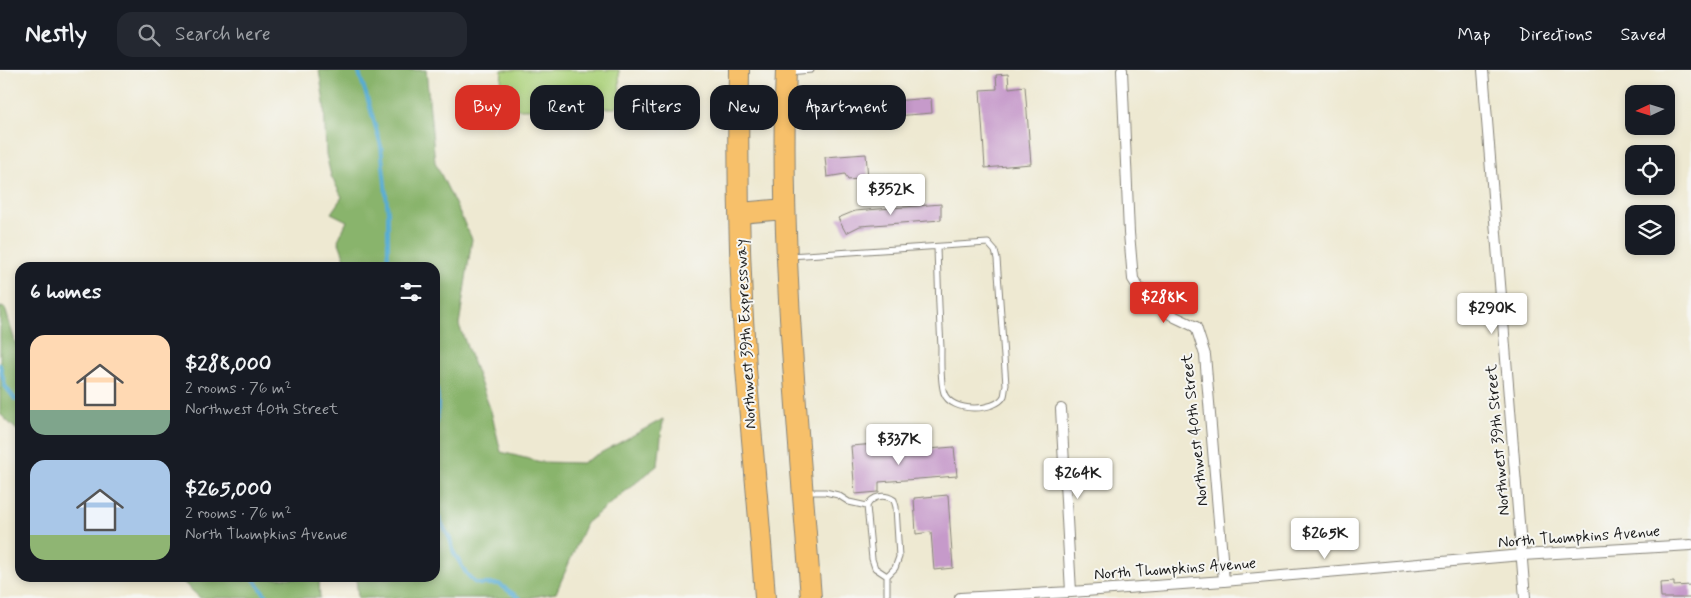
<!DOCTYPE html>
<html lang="en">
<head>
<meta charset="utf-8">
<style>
  body { margin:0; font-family:Mynerve,sans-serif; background:#242831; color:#f1f3f6; height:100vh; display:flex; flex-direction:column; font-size:19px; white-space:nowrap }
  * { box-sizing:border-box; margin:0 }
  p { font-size:16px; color:#9ea1a6 }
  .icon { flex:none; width:28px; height:28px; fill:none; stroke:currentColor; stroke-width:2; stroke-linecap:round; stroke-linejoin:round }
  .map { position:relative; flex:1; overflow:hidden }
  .side { position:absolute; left:15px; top:192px; width:425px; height:320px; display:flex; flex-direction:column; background:#171b24; border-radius:15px; box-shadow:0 2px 8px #0003 }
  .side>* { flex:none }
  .top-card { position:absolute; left:455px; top:15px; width:475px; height:45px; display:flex; gap:10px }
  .needle { width:32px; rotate:266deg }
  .fabs { position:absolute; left:1625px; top:15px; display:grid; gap:10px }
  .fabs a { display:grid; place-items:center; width:50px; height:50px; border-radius:10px; background:#171b24; box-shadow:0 2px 8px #0003; font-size:25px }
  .price { position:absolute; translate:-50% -42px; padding:0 11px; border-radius:5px; background:#fff; color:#222; font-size:16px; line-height:32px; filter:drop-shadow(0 1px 2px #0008) }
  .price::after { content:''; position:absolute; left:50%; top:30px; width:15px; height:11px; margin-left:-8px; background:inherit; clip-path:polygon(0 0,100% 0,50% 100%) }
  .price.current { background:#d93025; color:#fff }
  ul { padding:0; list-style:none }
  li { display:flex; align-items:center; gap:15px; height:125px; padding:0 15px }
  li span { display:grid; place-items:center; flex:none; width:140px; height:100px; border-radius:15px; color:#555 }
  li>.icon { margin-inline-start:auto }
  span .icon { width:60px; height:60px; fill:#fffc; stroke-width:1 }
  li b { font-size:21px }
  h2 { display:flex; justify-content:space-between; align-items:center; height:60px; padding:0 15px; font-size:21px }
  .chip { padding:0 18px; border-radius:15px; background:#171b24; box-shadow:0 2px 8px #0003; font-size:18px; line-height:45px }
  .chip.current { background:#d93025; color:#fff }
  header { display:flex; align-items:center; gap:30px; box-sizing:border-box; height:70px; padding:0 25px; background:#171b24; border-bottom:1px solid #363941 }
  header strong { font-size:24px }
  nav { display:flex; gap:28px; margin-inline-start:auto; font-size:18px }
  .search { width:350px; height:45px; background:#242831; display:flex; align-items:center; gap:12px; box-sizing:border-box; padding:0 18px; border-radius:15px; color:#9ea1a6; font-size:19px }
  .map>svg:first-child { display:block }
  .green { fill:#acd27c; stroke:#64774c }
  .forest { fill:#89b46c; stroke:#526844 }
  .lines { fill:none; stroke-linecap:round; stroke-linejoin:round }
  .stream { stroke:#56acd2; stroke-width:4 }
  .building { fill:#c69aca }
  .lane-casing { stroke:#858277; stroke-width:7 }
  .street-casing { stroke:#858277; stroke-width:12 }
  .highway-casing { stroke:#858277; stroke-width:22 }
  .lane { stroke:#fff; stroke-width:5 }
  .street { stroke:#fff; stroke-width:10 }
  .highway { stroke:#f7c06b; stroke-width:20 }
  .labels { text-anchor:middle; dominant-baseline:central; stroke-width:4; stroke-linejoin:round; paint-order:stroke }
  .street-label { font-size:16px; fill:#1c1c1c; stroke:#f6f6f2 }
</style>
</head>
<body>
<header>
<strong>Nestly</strong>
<div class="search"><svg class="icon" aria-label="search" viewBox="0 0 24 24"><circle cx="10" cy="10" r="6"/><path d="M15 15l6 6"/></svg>Search here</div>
<nav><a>Map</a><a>Directions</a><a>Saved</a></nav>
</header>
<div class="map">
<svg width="1691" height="528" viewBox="0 0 1691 528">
  <rect width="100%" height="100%" fill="#f6f6f2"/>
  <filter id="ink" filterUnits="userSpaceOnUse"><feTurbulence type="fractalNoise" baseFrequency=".02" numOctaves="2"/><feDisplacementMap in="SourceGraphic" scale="10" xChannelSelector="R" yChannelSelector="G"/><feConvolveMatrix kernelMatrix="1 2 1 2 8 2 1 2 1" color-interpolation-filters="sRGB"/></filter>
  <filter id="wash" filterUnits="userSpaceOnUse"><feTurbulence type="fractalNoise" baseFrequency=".0096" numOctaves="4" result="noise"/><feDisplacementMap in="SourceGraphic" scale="20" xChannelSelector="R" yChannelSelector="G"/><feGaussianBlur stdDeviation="1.12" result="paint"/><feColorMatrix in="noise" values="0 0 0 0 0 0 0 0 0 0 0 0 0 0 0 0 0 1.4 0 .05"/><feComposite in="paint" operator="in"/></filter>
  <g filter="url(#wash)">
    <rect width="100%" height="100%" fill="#eee9d2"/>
    <path class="green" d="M502 0H619L620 32 616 38 504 39 501 15Z"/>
    <path class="forest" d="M319 0H426L435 92 472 169 459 255 491 341 501 382 541 392 582 393 663 349 658 395 586 453 556 523 527 528H358L356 508H435V198L348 197 338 170 347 151 331 143 342 127 331 106 326 84 324 33Z
      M0 237 5 238 20 288V363L0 344Z
      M179 508H319L320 528H200Z"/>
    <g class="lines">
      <path class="stream" d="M358 0 367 27 381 76 388 143V198
        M0 295 5 316 15 329H20
        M435 313C440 328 438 344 435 360
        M435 441 450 469 454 483 466 503 474 512 479 514H499L519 528
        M253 508 268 528"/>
    </g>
    <g id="blocks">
      <path class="building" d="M1008 4 1009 18 1025 16 1031 94 985 98 980 20 997 19 996 5Z
        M838 28 853 34 931 28 932 43 848 50 832 44Z
        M866 84 868 108 848 110 845 104 827 107 825 87Z
        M941 134V150L860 156 846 163 838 148 855 141Z
        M876 374 877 383 954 377 957 406 879 412V422L855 424 851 376Z
        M948 425 953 498 934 500 931 462 916 464 914 428Z
        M1674 512V516L1691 515V528H1661L1660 513Z"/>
    </g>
  </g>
  <g filter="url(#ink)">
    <use href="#blocks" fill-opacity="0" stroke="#858277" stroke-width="1"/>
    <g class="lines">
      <defs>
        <path id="lane" d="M789 2 811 0
          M790 186 988 173 995 181 997 189 1006 315C1005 318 1005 323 1004 326 996 342 951 343 944 323 940 311 941 290 941 277 939 244 938 210 937 177
          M807 422H825L838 425 849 432 867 436
          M887 506 875 498 872 489 867 436C873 425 885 424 894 430L896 437 899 487 895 498 887 506V528"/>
        <path id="street" d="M1122 0 1129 163 1133 209 1146 229 1175 247 1196 257 1205 285 1224 511
          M1483 0 1525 528
          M1061 339 1071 522
          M960 528 1071 522 1224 511 1522 485 1691 475"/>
        <path id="highway" d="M739 0C737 99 739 199 746 298 752 375 760 451 765 528
          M786 0C779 176 798 353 811 528
          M740 143 785 139"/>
      </defs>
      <use href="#lane" class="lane-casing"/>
      <use href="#street" class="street-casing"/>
      <use href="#highway" class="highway-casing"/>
      <use href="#lane" class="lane"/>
      <use href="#street" class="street"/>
      <use href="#highway" class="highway"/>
    </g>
  </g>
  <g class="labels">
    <g class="street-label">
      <text transform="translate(746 264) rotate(-93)">Northwest 39th Expressway</text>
      <text transform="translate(1195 360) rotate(-96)">Northwest 40th Street</text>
      <text transform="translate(1498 370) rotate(-95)">Northwest 39th Street</text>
      <text transform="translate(1579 467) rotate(-4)">North Thompkins Avenue</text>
      <text transform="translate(1175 499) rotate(-4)">North Thompkins Avenue</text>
    </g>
  </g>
</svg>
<div class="fabs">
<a><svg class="needle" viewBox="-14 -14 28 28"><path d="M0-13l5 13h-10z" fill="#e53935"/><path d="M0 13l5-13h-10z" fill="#9ea1a6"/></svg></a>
<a><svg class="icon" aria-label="locate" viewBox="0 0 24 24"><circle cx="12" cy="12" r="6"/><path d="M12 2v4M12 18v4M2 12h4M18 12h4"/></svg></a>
<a><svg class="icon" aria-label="layers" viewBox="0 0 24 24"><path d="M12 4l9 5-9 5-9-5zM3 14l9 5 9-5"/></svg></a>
</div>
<b class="price" style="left:891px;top:146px">$352K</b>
<b class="price current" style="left:1164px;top:254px">$288K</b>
<b class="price" style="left:1492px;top:265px">$290K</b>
<b class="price" style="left:899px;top:396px">$337K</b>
<b class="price" style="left:1078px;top:430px">$264K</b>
<b class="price" style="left:1325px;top:490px">$265K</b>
<div class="top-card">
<a class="chip current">Buy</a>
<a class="chip">Rent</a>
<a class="chip">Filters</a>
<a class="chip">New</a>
<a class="chip">Apartment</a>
</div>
<section class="side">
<h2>6 homes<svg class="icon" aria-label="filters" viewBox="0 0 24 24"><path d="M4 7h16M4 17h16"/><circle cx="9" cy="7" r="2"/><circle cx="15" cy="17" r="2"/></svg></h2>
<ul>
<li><span style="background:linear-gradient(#ffd9b3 75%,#7fa58c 0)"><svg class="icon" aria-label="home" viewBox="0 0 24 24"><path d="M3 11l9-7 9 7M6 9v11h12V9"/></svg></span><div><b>$288,000</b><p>2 rooms · 76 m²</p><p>Northwest 40th Street</p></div></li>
<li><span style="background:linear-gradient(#a9c7e8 75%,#8fb573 0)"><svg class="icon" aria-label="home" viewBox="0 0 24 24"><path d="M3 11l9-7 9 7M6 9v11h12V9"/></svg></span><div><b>$265,000</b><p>2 rooms · 76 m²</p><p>North Thompkins Avenue</p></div></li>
</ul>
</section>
</div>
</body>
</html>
